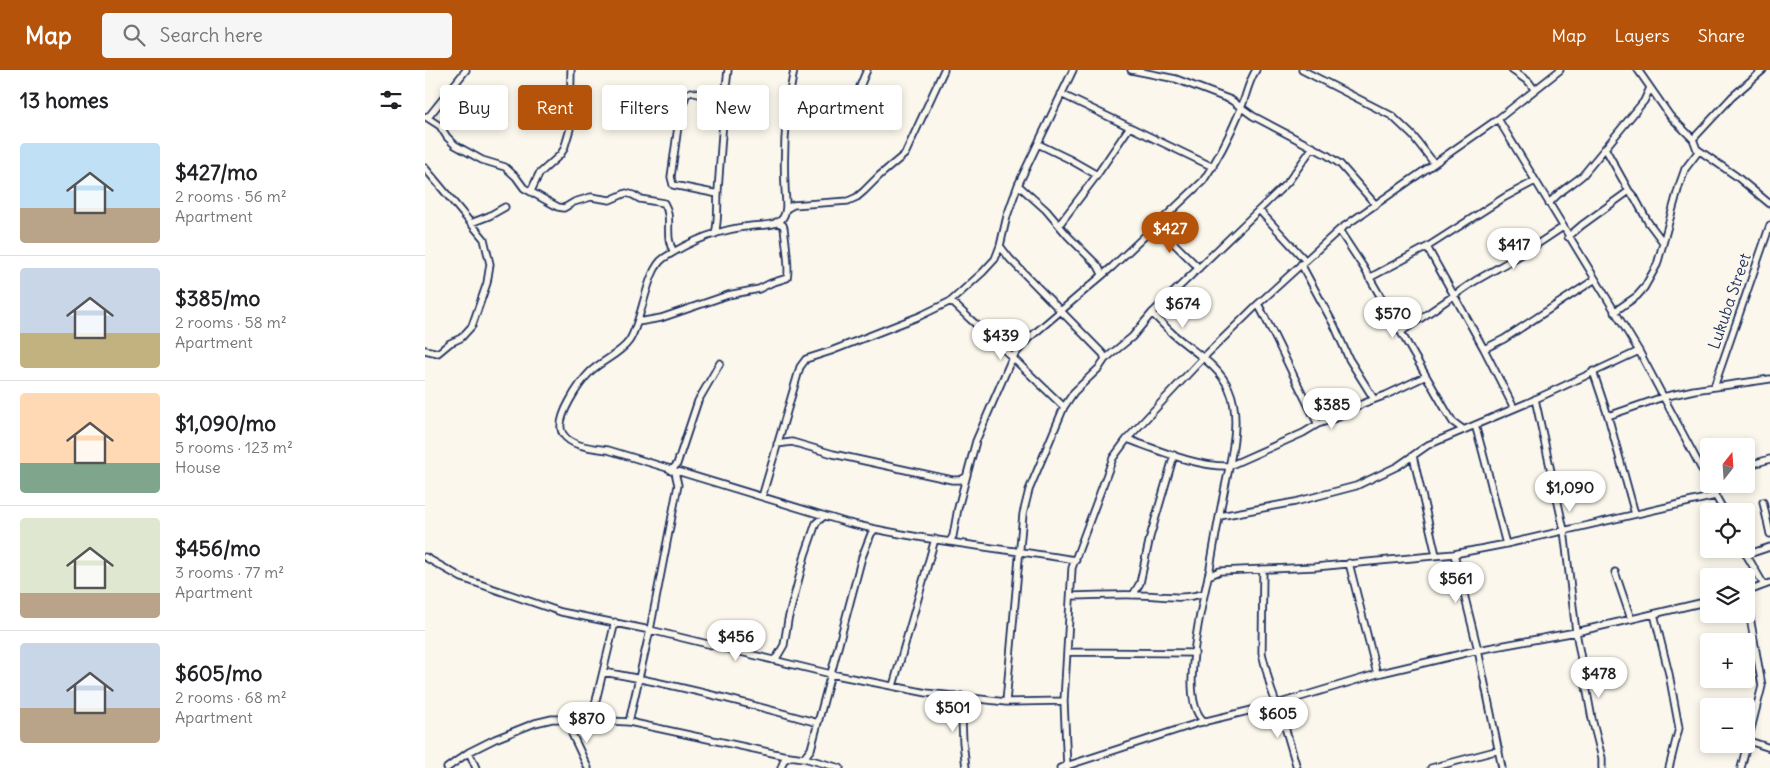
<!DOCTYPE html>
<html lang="en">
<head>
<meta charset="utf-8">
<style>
  body { margin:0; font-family:Delius,sans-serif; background:#f6f6f6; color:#202124; height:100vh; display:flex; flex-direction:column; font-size:19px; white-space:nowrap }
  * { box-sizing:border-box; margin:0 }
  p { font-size:16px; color:#757577 }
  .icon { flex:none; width:28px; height:28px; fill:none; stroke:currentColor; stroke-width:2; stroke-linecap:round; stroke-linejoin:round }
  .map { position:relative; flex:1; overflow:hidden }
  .sheet { display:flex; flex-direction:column; background:#fff; width:425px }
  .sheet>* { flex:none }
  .top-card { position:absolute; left:15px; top:15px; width:475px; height:45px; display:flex; gap:10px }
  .needle { width:32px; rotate:17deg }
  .tools { position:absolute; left:1275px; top:368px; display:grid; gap:10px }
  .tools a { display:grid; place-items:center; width:55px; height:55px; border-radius:5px; background:#fff; box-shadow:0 2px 8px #0003; font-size:25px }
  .price { position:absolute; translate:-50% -42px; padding:0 11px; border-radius:18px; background:#fff; color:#222; font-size:16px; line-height:32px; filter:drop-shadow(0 1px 2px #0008) }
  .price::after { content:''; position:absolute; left:50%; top:30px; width:15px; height:11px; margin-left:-8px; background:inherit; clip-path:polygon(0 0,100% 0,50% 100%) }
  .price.current { background:#b45309; color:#fff }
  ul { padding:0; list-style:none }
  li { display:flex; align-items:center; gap:15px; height:125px; padding:0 20px }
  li+li { border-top:1px solid #e0e0e0 }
  li span { display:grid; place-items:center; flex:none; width:140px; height:100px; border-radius:5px; color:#555 }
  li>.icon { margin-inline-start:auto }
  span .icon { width:60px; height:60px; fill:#fffc; stroke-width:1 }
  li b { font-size:21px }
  h2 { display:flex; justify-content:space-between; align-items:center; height:60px; padding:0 20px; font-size:21px }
  .pill { padding:0 18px; border-radius:5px; background:#fff; box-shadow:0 2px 8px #0003; font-size:18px; line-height:45px }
  .pill.current { background:#b45309; color:#fff }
  header { display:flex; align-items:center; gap:30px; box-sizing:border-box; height:70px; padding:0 25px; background:#b45309; color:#fff }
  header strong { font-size:24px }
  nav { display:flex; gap:28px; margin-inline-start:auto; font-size:18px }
  .search { width:350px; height:45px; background:#f6f6f6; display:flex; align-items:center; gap:12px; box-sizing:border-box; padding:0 18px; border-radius:5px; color:#757577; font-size:19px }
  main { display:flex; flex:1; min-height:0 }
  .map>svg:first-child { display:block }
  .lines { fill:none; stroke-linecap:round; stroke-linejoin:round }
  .street-casing { stroke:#1b2f5e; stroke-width:9 }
  .street { stroke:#fbf7ec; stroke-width:5.5 }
  .labels { text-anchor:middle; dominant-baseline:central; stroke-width:4; stroke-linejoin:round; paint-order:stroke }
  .street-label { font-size:16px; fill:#1b2f5e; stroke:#fbf7ec }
</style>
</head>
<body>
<header>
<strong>Map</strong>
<div class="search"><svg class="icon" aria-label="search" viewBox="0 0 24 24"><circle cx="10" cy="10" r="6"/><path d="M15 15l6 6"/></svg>Search here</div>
<nav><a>Map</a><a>Layers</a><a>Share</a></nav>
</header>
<main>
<section class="sheet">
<h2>13 homes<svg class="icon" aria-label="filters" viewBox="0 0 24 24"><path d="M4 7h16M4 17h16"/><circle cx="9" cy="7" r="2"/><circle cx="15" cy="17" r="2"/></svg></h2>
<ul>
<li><span style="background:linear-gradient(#bfe0f5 65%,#b9a48a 0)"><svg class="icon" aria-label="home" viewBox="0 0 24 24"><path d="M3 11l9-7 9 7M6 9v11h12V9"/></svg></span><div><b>$427/mo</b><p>2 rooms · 56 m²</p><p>Apartment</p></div></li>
<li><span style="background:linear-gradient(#c9d6e8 65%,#c2b280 0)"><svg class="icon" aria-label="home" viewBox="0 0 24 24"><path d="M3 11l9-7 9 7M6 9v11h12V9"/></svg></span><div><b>$385/mo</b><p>2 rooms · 58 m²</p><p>Apartment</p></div></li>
<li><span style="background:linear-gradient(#ffd9b3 70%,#7fa58c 0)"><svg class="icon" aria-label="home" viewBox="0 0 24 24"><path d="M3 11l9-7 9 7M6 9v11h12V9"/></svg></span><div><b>$1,090/mo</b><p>5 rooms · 123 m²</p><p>House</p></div></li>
<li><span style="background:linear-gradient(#dfe7d0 75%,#b9a48a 0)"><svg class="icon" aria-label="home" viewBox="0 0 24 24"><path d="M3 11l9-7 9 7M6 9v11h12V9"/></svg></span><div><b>$456/mo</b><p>3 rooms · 77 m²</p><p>Apartment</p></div></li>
<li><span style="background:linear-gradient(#c9d6e8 65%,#b9a48a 0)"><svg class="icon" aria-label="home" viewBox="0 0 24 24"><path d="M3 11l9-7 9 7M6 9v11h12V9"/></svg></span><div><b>$605/mo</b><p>2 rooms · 68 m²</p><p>Apartment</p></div></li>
</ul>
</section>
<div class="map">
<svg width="1345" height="698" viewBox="0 0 1345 698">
  <rect width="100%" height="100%" fill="#fbf7ec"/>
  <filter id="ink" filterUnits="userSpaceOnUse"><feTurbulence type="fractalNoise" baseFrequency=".02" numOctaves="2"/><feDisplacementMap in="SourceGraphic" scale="10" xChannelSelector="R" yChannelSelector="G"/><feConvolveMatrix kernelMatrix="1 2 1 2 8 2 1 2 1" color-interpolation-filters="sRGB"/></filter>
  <g filter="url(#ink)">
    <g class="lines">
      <defs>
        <path id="street" d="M369 0C361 38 358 78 360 117 360 127 364 142 356 150 350 156 336 155 327 156 296 159 265 171 239 188 221 200 218 250 204 271 196 283 177 291 166 301 156 311 128 350 138 364 146 377 169 378 183 380L423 453C498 471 575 478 651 490
          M706 0 751 9 806 30 828 46 902 85 915 94 951 135
          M877 0 967 46 988 66 1009 93
          M1087 0 1104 12 1109 19
          M1213 0 1245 46 1268 69
          M636 24 788 97
          M0 47 5 45 41 0
          M1 47 15 56 22 67 30 75 57 90 80 97 91 107 99 118 133 137 139 138 149 132 166 127 185 130 201 123 208 125 215 129 239 133C249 149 238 166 249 182
          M1073 49 1214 281 1284 413
          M362 54C379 54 413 54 424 39 432 28 436 12 442 0
          M613 74 644 89 672 105
          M1180 78 1204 121 1210 128 1223 152 1238 172
          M1272 79 1311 106 1345 134
          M0 98 59 169 65 194 62 213 47 256 36 268 25 273 13 283 0 280
          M593 115 621 140 643 166 673 196 677 204
          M106 121 114 104 135 85 139 79 145 59 146 0
          M293 124 248 115 246 107 254 49 261 25 266 22 299 31
          M1124 134C1132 122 1147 115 1158 105L1219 31 1225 18
          M361 139 368 135 423 131 432 127 439 121 455 105 480 84 519 0
          M834 140 880 190
          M46 153 64 146 80 137
          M634 155 672 105 704 58
          M730 155 774 198
          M914 160 939 198 1023 344 1028 352 1039 360
          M290 164C294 149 292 136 293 121 296 80 298 40 303 0
          M1143 167 1157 155 1204 121
          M575 176 585 189 678 284 680 289 674 298 649 322 639 337 604 420 598 444 581 632
          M1002 177 1059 279 1089 338
          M876 194 910 257 924 289 949 329
          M944 208 1002 177 1080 127 1110 111
          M526 231 546 250 568 269 639 337
          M833 234C854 273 872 315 893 354
          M1189 242 1212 226 1219 218 1232 195 1254 116 1260 99 1273 82 1268 69 1307 27 1338 0
          M727 243C734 250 741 258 748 264 767 281 794 295 804 319 818 350 804 395 798 427 793 451 789 475 785 498 777 534 768 573 767 610 767 624 768 643 780 652
          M213 252 236 248 303 225 334 219 346 213 362 208C365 202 360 166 359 158L358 155 351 152
          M976 262 1050 211 1099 183 1138 157
          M1059 279 1079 269 1169 210
          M680 289 707 267 727 243 863 112 888 77
          M1168 301 1183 346 1210 444
          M1289 317 1345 155
          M1110 329 1139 460 1151 562 1167 649 1177 688V698
          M1183 346 1238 327 1269 320 1345 309
          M1050 355C1062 394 1070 434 1081 474
          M702 369C733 380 772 397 804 396L878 363 893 354 914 347 937 334 961 325 1001 306
          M352 374 367 372 408 384 527 410H535L541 407
          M988 386 1011 485
          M1321 396 1345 389
          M246 401 252 394 273 331 295 293
          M1284 414 1299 441
          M337 427 375 297 381 289 406 281 495 246 526 231 558 202 570 189 575 176 582 146 593 115 648 0
          M1338 432 1345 464
          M795 446 870 432 931 416 973 396 1003 375 1102 333 1214 281
          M525 471 528 466 533 438 551 371 587 288 603 269 687 197 778 111C793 89 805 65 815 41 821 27 823 12 831 0
          M1318 479 1339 515
          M1029 484 1053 580 1077 698
          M1321 485 1345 477
          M0 487 37 508 136 542 225 560 406 604 502 623 581 632 639 631
          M924 493 952 604
          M838 499 837 583 846 619 860 657 872 698
          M1190 502 1206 549
          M783 506 795 501 890 497 1029 484 1081 474 1290 426
          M1321 522 1345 513
          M708 525 715 513 725 467 749 385
          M646 526C668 526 691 524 713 525 735 525 758 531 779 523
          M1229 544 1244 604 1254 658 1244 698
          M642 582 770 583
          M348 590 352 587 359 575 363 550 380 485 391 453 398 447
          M178 602C250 614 322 633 393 653
          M468 616 510 469
          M536 626 538 672 541 698
          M149 649 147 664 163 698
          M162 649 169 639 190 552
          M204 652 225 560 253 415 250 402
          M1324 671 1345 678
          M44 682 51 698
          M379 688 386 679 437 487 446 464 450 459
          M22 698 44 682 70 669 110 653 127 649H149L204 652 357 685 379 688 415 698
          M356 698 359 690 365 687
          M635 698 773 653 852 634 952 604 1053 580 1151 562 1284 531
          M642 698 639 631 647 498 688 388 702 369 778 288 833 234 914 160 1073 49 1135 0
          M1006 698 1074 680
          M1316 698 1337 616 1321 524"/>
      </defs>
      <use href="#street" class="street-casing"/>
      <use href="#street" class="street"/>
    </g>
  </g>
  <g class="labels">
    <g class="street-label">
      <text transform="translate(1304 231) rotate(-71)">Lukuba Street</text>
    </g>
  </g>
</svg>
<div class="tools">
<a><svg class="needle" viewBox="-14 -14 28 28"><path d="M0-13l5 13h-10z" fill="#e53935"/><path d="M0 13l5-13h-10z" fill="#757577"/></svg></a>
<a><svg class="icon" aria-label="locate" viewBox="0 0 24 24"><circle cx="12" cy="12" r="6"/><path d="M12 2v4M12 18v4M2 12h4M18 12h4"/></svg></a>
<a><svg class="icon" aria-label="layers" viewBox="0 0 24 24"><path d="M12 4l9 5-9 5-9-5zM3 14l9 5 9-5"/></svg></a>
<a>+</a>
<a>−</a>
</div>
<b class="price current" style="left:745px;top:184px">$427</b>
<b class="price" style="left:1089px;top:200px">$417</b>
<b class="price" style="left:758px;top:259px">$674</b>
<b class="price" style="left:968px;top:269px">$570</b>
<b class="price" style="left:576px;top:291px">$439</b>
<b class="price" style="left:907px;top:360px">$385</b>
<b class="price" style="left:1145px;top:443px">$1,090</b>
<b class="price" style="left:1031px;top:534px">$561</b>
<b class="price" style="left:311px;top:592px">$456</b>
<b class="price" style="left:1174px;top:629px">$478</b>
<b class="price" style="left:528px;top:663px">$501</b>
<b class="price" style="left:853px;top:669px">$605</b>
<b class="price" style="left:162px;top:674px">$870</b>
<div class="top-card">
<a class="pill">Buy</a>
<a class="pill current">Rent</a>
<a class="pill">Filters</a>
<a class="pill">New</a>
<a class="pill">Apartment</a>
</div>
</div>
</main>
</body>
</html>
